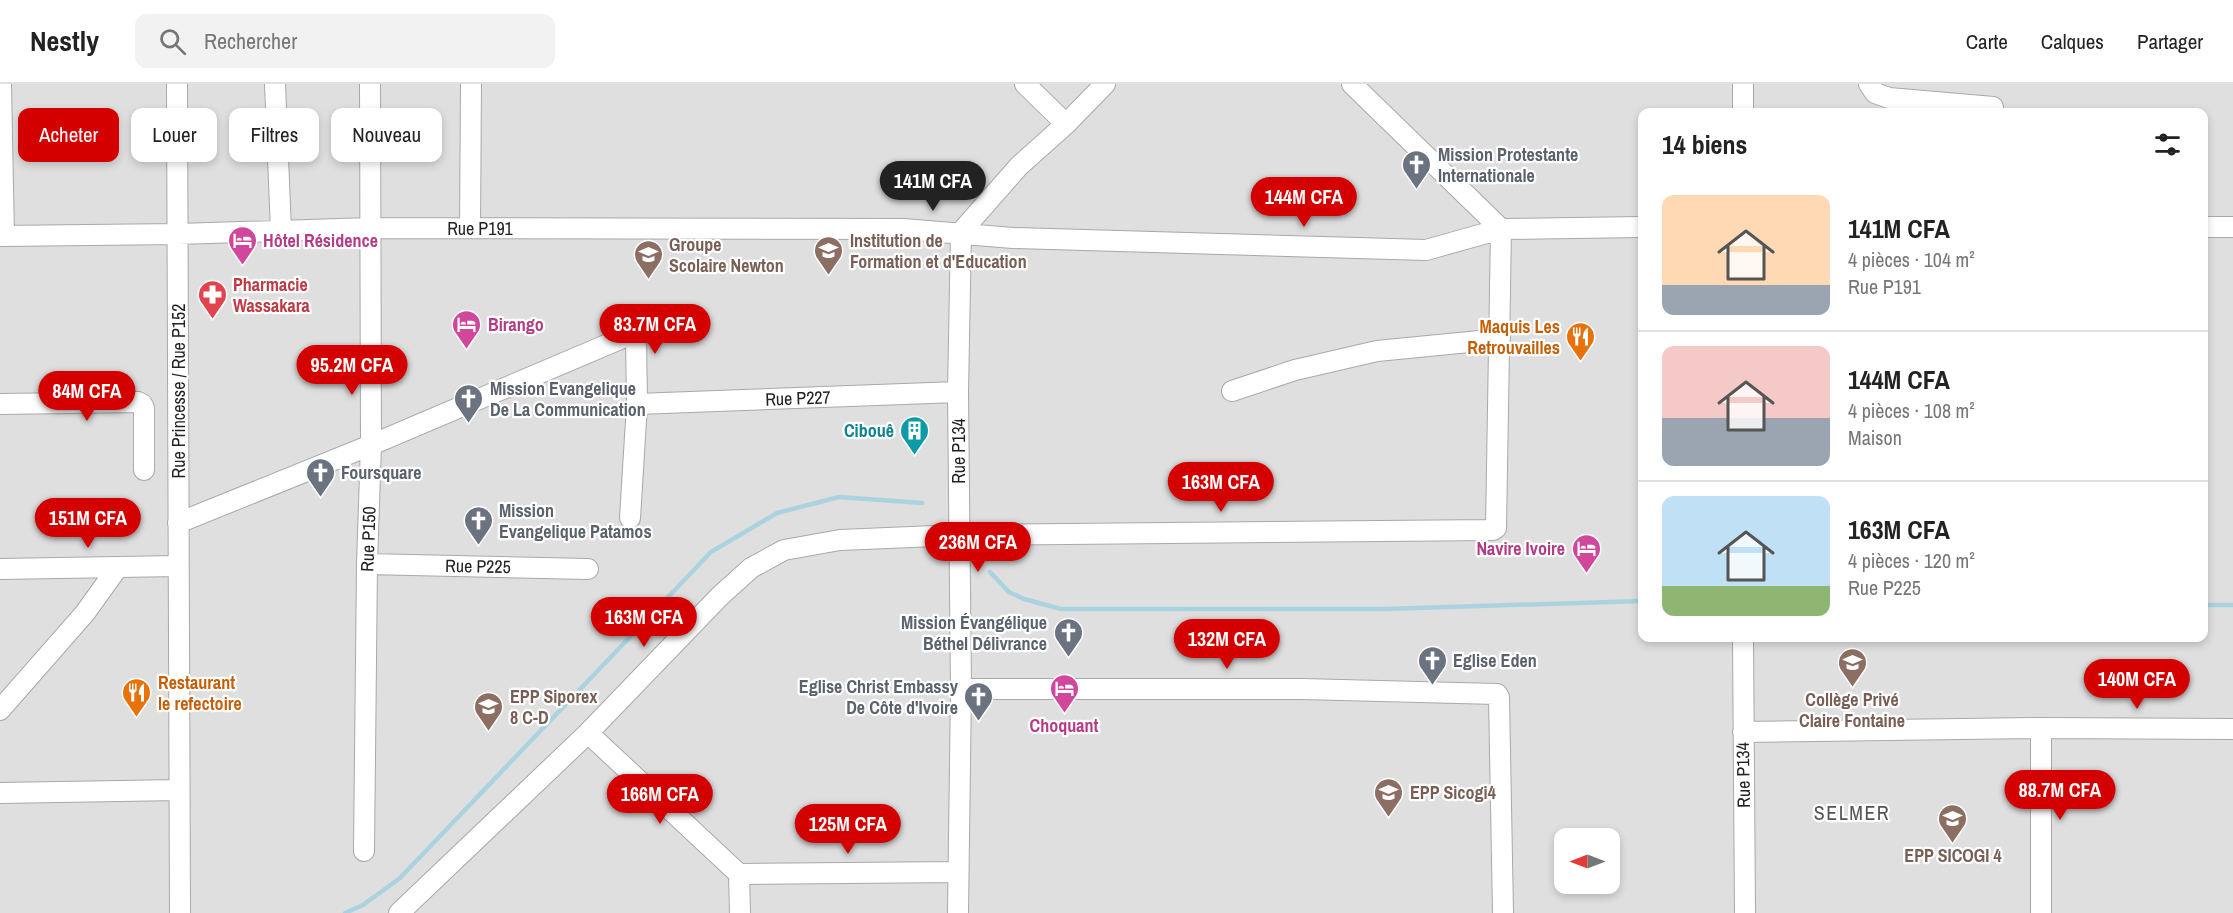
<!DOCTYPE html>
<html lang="fr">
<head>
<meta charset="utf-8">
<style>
  body { margin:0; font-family:"Archivo Narrow",sans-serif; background:#f2f2f2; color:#222; height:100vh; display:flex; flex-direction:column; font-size:22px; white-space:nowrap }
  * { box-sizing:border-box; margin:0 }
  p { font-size:20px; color:#767676 }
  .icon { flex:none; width:33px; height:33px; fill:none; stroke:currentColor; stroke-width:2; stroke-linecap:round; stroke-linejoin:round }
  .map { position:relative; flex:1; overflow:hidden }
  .details { position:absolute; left:1638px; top:24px; width:570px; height:534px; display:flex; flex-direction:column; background:#fff; border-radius:12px; box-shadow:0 3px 9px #0003 }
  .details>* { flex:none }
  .guide { position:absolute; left:18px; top:24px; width:570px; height:54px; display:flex; gap:12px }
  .needle { width:39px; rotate:270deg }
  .buttons { position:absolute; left:1554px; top:744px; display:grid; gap:12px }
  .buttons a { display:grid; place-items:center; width:66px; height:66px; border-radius:12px; background:#fff; box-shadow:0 3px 9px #0003; font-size:30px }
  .price { position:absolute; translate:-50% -51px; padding:0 14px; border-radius:21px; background:#d40000; color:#fff; font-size:20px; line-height:39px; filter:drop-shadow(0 2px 3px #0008) }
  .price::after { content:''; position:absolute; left:50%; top:36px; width:18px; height:14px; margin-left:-9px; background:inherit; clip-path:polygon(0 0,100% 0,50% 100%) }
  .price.on { background:#222; color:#fff }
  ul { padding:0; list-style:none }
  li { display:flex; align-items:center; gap:18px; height:150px; padding:0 24px }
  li+li { border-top:2px solid #e0e0e0 }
  li span { display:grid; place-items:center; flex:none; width:168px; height:120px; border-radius:12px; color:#555 }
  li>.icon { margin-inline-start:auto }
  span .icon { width:72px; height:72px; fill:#fffc; stroke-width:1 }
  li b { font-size:26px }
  h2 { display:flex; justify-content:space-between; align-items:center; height:72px; padding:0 24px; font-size:26px }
  .chip { padding:0 21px; border-radius:12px; background:#fff; box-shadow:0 3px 9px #0003; font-size:21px; line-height:54px }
  .chip.on { background:#d40000; color:#fff }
  header { display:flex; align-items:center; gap:36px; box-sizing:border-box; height:84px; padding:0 30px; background:#fff; border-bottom:2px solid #e0e0e0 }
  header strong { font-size:28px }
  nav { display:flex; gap:33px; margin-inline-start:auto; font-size:21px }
  .search { width:420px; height:54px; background:#f2f2f2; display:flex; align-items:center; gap:15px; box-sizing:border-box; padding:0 21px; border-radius:12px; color:#767676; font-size:22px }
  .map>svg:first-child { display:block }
  .residential { fill:#e0dfdf; fill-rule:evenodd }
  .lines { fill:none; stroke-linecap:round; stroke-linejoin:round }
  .stream { stroke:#aad3df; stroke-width:4.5 }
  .minor-casing { stroke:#a9a9a9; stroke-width:22 }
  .minor { stroke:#fff; stroke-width:20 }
  .labels { text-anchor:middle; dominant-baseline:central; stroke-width:4.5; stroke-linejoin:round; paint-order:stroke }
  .worship-label { font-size:18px; font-weight:bold; fill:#5b616d; stroke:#fff; text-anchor:start }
  .street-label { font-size:18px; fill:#222; stroke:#fff }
  .hotel-label { font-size:18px; font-weight:bold; fill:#b23c85; stroke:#fff; text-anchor:start }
  .education-label { font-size:18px; font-weight:bold; fill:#785e54; stroke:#fff; text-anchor:start }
  .health-label { font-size:18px; font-weight:bold; fill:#be3a42; stroke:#fff; text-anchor:start }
  .food-label { font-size:18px; font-weight:bold; fill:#c56008; stroke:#fff; text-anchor:end }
  .culture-label { font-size:18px; font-weight:bold; fill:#0d838f; stroke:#fff; text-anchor:end }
  .neighbourhood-label { font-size:20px; letter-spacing:1.5px; fill:#555; stroke:#fff }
</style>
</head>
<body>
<header>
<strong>Nestly</strong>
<div class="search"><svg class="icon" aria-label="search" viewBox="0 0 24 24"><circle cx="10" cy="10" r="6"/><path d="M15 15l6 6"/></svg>Rechercher</div>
<nav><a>Carte</a><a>Calques</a><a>Partager</a></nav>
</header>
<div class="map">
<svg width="2233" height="829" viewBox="0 0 2233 829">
  <rect width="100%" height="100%" fill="#f2efe9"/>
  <path class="residential" d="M0 0H2233V829H0ZM1642 28H2204V554H1642ZM1564 754H1610V800H1564Z"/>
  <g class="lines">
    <path class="stream" d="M990 488 1009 508 1024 515 1061 525H1385L1642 517
      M2204 521H2233
      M345 829 363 821 400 794 711 468 777 429 839 413 922 419"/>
    <defs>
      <path id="minor" d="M1 0 4 152
        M177 0 180 829
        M275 0 281 147
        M1025 0 1066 40
        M1869 0 1875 9 1889 14 1993 23
        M1743 28V0
        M2204 143H2233
        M470 144 471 0
        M0 152 178 150 371 144 903 145 1013 154 1426 166 1501 145 1642 143
        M1232 307 1295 286 1377 267 1500 255
        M0 320 138 318 142 320 144 324V386
        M637 320 958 308
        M178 439 371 361 632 250 636 253 637 320 630 434
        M367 480 588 485
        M0 485 177 482
        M1743 554 1745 829
        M961 605H1302L1497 610 1499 613 1503 829
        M0 626 85 529 118 483
        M2041 644V829
        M1743 648 2041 644 2233 645
        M588 649 739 790 740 829
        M0 709 179 706
        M364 767 367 480 371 361 370 0
        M739 790 958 788
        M399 829 588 649 720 512 751 484 784 466 840 456 959 451 1493 446 1496 444 1501 145 1352 0
        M958 829 961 605 958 308 961 148 1019 82 1066 40 1105 0"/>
    </defs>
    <use href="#minor" class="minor-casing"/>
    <use href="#minor" class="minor"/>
  </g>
  <defs>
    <symbol id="church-pin" viewBox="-11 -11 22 30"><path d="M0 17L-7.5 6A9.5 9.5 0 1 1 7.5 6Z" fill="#6b7280" stroke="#fff"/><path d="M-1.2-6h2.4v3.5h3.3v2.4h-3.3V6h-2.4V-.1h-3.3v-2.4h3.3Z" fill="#fff"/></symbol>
    <symbol id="hotel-pin" viewBox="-11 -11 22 30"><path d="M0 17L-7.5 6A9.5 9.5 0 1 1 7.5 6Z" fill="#d1479c" stroke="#fff"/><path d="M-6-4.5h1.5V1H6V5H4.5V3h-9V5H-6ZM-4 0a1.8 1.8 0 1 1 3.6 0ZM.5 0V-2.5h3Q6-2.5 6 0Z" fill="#fff"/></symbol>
    <symbol id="school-pin" viewBox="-11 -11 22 30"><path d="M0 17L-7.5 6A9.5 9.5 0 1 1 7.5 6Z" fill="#8d6e63" stroke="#fff"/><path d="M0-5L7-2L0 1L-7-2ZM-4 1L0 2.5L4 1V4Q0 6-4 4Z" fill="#fff"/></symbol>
    <symbol id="pharmacy-pin" viewBox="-11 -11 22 30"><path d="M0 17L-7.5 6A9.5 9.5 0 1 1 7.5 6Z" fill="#e0444e" stroke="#fff"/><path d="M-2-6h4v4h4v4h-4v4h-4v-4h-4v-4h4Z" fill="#fff"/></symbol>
    <symbol id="restaurant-pin" viewBox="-11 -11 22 30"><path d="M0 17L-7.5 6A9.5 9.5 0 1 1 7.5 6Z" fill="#e8710a" stroke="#fff"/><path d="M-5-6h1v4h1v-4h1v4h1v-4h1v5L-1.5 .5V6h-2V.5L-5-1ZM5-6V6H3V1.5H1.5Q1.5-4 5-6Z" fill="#fff"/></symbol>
    <symbol id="building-pin" viewBox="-11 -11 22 30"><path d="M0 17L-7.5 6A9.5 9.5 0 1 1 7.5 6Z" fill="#0f9aa8" stroke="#fff"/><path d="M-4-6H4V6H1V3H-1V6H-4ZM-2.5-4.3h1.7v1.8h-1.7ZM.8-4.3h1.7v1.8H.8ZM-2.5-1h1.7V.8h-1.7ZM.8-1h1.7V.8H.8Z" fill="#fff"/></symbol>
  </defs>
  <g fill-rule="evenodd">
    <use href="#church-pin" x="1400" y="64" width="33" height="45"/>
    <use href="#hotel-pin" x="226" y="140" width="33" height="45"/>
    <use href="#school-pin" x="812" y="150" width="33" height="45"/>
    <use href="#school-pin" x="632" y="154" width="33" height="45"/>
    <use href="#pharmacy-pin" x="196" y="194" width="33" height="45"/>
    <use href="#hotel-pin" x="450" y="224" width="33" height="45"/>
    <use href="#restaurant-pin" x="1564" y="236" width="33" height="45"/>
    <use href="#church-pin" x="452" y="298" width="33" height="45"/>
    <use href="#building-pin" x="898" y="330" width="33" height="45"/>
    <use href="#church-pin" x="304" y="372" width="33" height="45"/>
    <use href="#church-pin" x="462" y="420" width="33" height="45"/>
    <use href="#hotel-pin" x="1570" y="448" width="33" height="45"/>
    <use href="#church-pin" x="1052" y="532" width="33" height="45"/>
    <use href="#church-pin" x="1416" y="560" width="33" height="45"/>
    <use href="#school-pin" x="1836" y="562" width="33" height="45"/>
    <use href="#hotel-pin" x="1048" y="588" width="33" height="45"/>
    <use href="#restaurant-pin" x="120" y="592" width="33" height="45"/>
    <use href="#church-pin" x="962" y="596" width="33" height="45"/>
    <use href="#school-pin" x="472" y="606" width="33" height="45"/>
    <use href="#school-pin" x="1372" y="692" width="33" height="45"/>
    <use href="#school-pin" x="1936" y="718" width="33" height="45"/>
  </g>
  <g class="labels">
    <g class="worship-label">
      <text x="1438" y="70">Mission Protestante<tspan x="1438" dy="21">Internationale</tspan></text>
      <text x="490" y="304">Mission Evangelique<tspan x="490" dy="21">De La Communication</tspan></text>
      <text x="341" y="388">Foursquare</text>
      <text x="499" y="426">Mission<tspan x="499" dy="21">Evangelique Patamos</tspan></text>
      <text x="1047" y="538" text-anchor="end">Mission Évangélique<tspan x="1047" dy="21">Béthel Délivrance</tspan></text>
      <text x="1453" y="576">Eglise Eden</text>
      <text x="958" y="602" text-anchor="end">Eglise Christ Embassy<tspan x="958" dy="21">De Côte d'Ivoire</tspan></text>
    </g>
    <g class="street-label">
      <text x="480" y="144">Rue P191</text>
      <text transform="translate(178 307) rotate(-90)">Rue Princesse / Rue P152</text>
      <text transform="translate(798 314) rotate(-2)">Rue P227</text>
      <text transform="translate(958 367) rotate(-90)">Rue P134</text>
      <text transform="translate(368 455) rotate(-88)">Rue P150</text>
      <text transform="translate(478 482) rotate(1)">Rue P225</text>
      <text transform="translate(1743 691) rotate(-91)">Rue P134</text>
    </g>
    <g class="hotel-label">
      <text x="263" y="156">Hôtel Résidence</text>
      <text x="488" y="240">Birango</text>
      <text x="1565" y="464" text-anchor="end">Navire Ivoire</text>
      <text x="1064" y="641" text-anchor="middle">Choquant</text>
    </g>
    <g class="education-label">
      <text x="850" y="156">Institution de<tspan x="850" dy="21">Formation et d'Education</tspan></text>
      <text x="669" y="160">Groupe<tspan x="669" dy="21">Scolaire Newton</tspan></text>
      <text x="510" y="612">EPP Siporex<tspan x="510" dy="21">8 C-D</tspan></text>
      <text x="1852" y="615" text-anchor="middle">Collège Privé<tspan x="1852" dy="21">Claire Fontaine</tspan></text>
      <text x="1410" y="708">EPP Sicogi4</text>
      <text x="1953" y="771" text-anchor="middle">EPP SICOGI 4</text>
    </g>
    <g class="health-label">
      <text x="233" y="200">Pharmacie<tspan x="233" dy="21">Wassakara</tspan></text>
    </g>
    <g class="food-label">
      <text x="1560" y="242">Maquis Les<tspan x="1560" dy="21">Retrouvailles</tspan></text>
      <text x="158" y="598" text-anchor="start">Restaurant<tspan x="158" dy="21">le refectoire</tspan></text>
    </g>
    <g class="culture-label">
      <text x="894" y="346">Cibouê</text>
    </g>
    <g class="neighbourhood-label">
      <text x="1852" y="728">SELMER</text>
    </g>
  </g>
</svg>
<div class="buttons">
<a><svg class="needle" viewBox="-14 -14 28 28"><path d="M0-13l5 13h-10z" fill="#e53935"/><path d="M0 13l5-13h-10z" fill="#767676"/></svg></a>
</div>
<b class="price on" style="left:933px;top:128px">141M CFA</b>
<b class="price" style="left:1304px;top:144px">144M CFA</b>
<b class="price" style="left:655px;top:271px">83.7M CFA</b>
<b class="price" style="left:352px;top:312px">95.2M CFA</b>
<b class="price" style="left:87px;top:338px">84M CFA</b>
<b class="price" style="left:1221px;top:429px">163M CFA</b>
<b class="price" style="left:88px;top:465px">151M CFA</b>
<b class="price" style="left:978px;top:489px">236M CFA</b>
<b class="price" style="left:644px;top:564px">163M CFA</b>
<b class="price" style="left:1227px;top:586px">132M CFA</b>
<b class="price" style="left:2137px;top:626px">140M CFA</b>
<b class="price" style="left:2060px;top:737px">88.7M CFA</b>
<b class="price" style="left:660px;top:741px">166M CFA</b>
<b class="price" style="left:848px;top:771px">125M CFA</b>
<div class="guide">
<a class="chip on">Acheter</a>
<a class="chip">Louer</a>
<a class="chip">Filtres</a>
<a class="chip">Nouveau</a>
</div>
<section class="details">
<h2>14 biens<svg class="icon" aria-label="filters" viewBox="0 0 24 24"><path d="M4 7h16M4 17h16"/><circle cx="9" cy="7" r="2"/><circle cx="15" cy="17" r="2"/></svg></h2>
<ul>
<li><span style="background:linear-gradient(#ffd9b3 75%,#9aa5b1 0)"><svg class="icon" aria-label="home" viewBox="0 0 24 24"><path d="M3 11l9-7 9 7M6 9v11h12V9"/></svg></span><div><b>141M CFA</b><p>4 pièces · 104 m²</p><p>Rue P191</p></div></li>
<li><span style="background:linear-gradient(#f6c9c9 60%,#9aa5b1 0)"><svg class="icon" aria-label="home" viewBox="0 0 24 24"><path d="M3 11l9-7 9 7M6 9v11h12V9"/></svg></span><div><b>144M CFA</b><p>4 pièces · 108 m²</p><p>Maison</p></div></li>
<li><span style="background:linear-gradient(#bfe0f5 75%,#8fb573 0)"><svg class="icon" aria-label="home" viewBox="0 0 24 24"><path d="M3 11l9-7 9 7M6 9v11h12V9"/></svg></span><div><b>163M CFA</b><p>4 pièces · 120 m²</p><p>Rue P225</p></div></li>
</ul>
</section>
</div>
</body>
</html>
